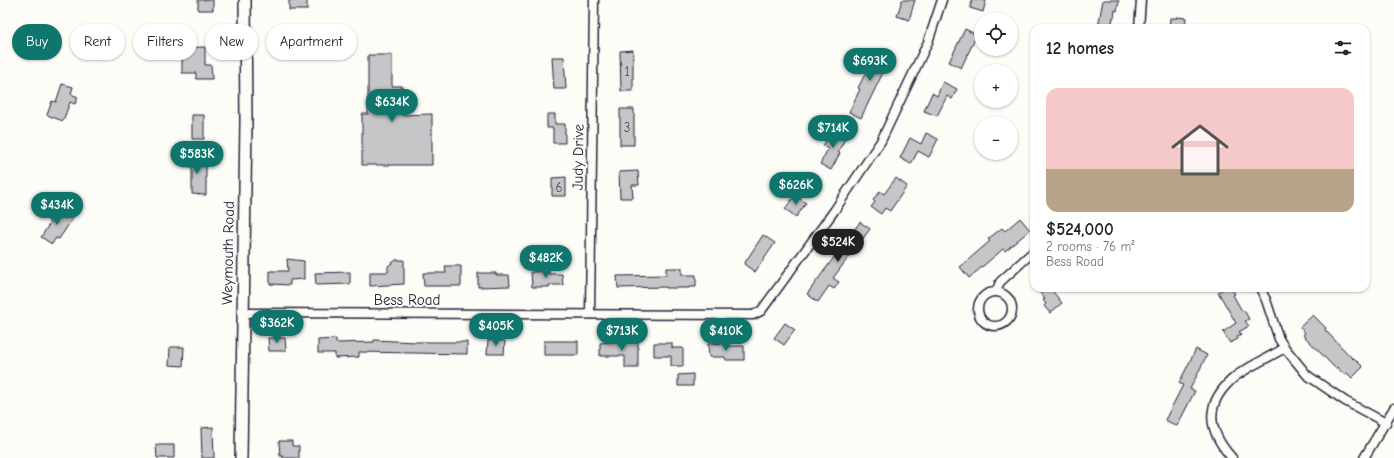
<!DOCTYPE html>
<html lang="en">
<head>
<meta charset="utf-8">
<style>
  body { margin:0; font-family:"Comic Neue",sans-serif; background:#f6f6f6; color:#202124; height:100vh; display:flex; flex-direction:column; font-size:15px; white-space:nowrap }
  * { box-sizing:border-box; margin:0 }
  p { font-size:13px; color:#757577 }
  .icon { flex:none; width:22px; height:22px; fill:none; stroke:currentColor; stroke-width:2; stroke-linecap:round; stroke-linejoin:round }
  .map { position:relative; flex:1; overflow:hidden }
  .details { position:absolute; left:1030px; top:24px; width:340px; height:268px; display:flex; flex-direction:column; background:#fff; border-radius:12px; box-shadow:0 1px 3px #0004 }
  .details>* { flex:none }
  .hud { position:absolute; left:12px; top:24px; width:380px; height:36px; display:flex; gap:8px }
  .tools { position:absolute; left:974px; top:12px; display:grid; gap:8px }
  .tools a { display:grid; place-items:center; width:44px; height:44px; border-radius:50%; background:#fff; box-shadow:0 1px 3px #0004; font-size:20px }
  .price { position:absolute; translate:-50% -34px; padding:0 9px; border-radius:14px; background:#0f766e; color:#fff; font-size:13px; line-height:26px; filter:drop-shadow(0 1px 2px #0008) }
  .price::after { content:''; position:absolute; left:50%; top:24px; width:12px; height:9px; margin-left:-6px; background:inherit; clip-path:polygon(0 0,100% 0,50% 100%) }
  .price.on { background:#222; color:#fff }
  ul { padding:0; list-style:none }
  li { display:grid; align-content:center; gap:8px; height:212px; padding:0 16px }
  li+li { border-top:1px solid #e0e0e0 }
  li span { display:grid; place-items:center; height:124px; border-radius:12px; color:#555 }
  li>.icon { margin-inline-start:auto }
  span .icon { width:72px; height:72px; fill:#fffc; stroke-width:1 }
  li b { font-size:17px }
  h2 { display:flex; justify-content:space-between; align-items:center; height:48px; padding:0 16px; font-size:17px }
  .tag { padding:0 14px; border-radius:18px; background:#fff; box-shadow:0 1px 3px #0004; font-size:14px; line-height:36px }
  .tag.on { background:#0f766e; color:#fff }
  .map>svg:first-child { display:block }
  .building { fill:#c6c6c8; stroke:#22223b }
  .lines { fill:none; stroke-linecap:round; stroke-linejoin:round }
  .minor-casing { stroke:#22223b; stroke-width:11 }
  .tertiary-casing { stroke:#22223b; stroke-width:14 }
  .minor { stroke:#fdfcf7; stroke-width:8 }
  .tertiary { stroke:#fdfcf7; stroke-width:11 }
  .labels { text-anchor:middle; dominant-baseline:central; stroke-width:4; stroke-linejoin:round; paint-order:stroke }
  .number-label { font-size:13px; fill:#4b4b5e }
  .street-label { font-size:15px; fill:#22223b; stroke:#fdfcf7 }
</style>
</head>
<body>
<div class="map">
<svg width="1394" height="458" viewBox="0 0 1394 458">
  <rect width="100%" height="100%" fill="#fdfcf7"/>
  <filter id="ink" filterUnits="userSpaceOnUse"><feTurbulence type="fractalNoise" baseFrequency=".025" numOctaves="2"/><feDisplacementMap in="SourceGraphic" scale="8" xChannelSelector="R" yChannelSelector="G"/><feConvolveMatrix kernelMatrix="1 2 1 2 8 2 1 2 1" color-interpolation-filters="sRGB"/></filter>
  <g filter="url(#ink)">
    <path class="building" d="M198 0H213V10H198Z
      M289 0H307V10H289Z
      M902 0H915L909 20 897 16Z
      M972 0H986L983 12 970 8Z
      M1103 0H1117L1119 1 1117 11 1115 10 1114 18 1113 17 1111 28 1098 27Z
      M1177 17 1186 18 1185 28H1169L1170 18H1177Z
      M965 29 977 35 961 68 949 62Z
      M205 47V65H211L212 79H196V73H182V57H179V48Z
      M633 50V91H621L620 51Z
      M879 51 891 56 861 118 849 112 860 89 858 88 870 64 867 62 872 52 877 55Z
      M368 55H392V86H402V115L432 114V165H362V114H368Z
      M552 57H564L566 89H554Z
      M943 82 957 89 952 99 947 96 937 116 924 111 932 93 937 96Z
      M62 84 73 87 71 94 78 97 75 104 70 102 63 121 47 115 52 101 56 102Z
      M620 109H634V145H620Z
      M547 114H555V124H565V143H553V128H547Z
      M192 115H204V139H192Z
      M836 129 847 135 838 152 840 153 831 170 820 164 828 149 823 146 827 139 830 140Z
      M926 133 938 139 929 157 918 151 911 164 900 158 910 138 921 144Z
      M184 154H194V166H206V195L192 194V167L184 166Z
      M638 171 639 185H632L633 198H620L619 172Z
      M566 177V196H552V178Z
      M896 178 907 186 890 211 885 208 881 214 871 207 875 202 873 200 880 191 884 194Z
      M795 195 806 203 796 217 785 209Z
      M56 209 63 214 65 212 73 218 59 239 56 238 52 244 41 237 50 223 48 221Z
      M1020 218 1030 230 1005 251 1003 249 969 278 960 267 990 241 988 239 1002 228 1005 231Z
      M860 222 870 229 833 278 839 282 834 289 829 286 818 302 807 294Z
      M763 235 775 243 755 272 744 264Z
      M287 259 304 261V279L290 280V285L270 284V271H288Z
      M396 260H404V284L370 286V272H388V266Z
      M445 266H461V286H424L423 273H446Z
      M666 268H682V275H696V287H689V288H666V287L618 288 617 276 666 275Z
      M549 271V274H562L563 285H549V287H532L531 272Z
      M350 272V284L316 285 315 273Z
      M478 273H496V275H509L510 286 478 287Z
      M1036 288H1050L1062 303 1050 313 1044 306 1046 304 1043 300 1045 299Z
      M1225 288H1231L1235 294 1233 295 1242 311 1244 310 1249 319 1245 321 1249 326 1239 332 1241 334 1237 337 1238 339 1230 343 1223 332 1236 323 1218 292Z
      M1313 315 1326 328 1325 330 1353 359 1354 358 1363 367 1352 378 1347 373 1344 375 1337 367 1336 369 1303 335 1305 333 1300 327Z
      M785 323 795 330 784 345 774 338Z
      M268 338H285L286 351H269Z
      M336 339V343L374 342V340L416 342H467V354L359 352V357L335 358V353H318V340Z
      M488 340 505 341 504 354H487Z
      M544 341H578V355H544Z
      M611 341H638V368H625V356H600V343L611 342Z
      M654 343H672V348H683V366H671V356H654Z
      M727 343V346H744V360H726L725 357H709L708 344Z
      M170 347H184L183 366 169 365Z
      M1196 349 1207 355 1190 389 1195 391 1177 426 1165 420 1183 385 1179 383Z
      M693 374V386H678V375Z
      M213 427 214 458H202L201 428Z
      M279 441H292V446H299V458H283V456H280Z
      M156 445H174V458H157Z"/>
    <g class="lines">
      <defs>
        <path id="minor" d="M1139 28 1141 0
          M1260 288 1266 300 1279 339 1285 348 1307 375 1345 401 1386 423
          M978 309a17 17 0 1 1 34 0a17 17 0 1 1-34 0Z
          M996 292 1000 282 1034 251
          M242 313 753 315 761 311 834 211 881 141 928 42 942 0
          M590 314 594 0
          M1232 458C1206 429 1204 402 1236 376 1241 372 1247 369 1252 366 1263 360 1274 354 1285 348
          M1364 458 1394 408"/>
        <path id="tertiary" d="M241 458 246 121 245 0"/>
      </defs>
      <use href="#minor" class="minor-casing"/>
      <use href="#tertiary" class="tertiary-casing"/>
      <use href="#minor" class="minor"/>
      <use href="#tertiary" class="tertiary"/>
    </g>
  </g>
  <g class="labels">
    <g class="number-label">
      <text x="627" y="71">1</text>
      <text x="627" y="127">3</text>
      <text x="559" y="187">6</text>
    </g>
    <g class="street-label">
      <text transform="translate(578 157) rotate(-89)">Judy Drive</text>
      <text transform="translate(228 253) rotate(-89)">Weymouth Road</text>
      <text x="407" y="300">Bess Road</text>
    </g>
  </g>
</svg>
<div class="tools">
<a><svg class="icon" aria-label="locate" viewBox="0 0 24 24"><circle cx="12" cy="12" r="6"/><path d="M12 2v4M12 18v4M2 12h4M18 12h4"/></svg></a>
<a>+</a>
<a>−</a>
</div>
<b class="price" style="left:870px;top:82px">$693K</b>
<b class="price" style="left:392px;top:123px">$634K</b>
<b class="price" style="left:833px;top:149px">$714K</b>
<b class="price" style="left:197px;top:175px">$583K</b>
<b class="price" style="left:796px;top:206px">$626K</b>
<b class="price" style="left:57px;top:226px">$434K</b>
<b class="price on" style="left:838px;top:263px">$524K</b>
<b class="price" style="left:546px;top:279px">$482K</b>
<b class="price" style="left:277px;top:344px">$362K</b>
<b class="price" style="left:496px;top:347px">$405K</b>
<b class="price" style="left:622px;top:352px">$713K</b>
<b class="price" style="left:726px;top:352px">$410K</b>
<div class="hud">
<a class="tag on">Buy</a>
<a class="tag">Rent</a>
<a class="tag">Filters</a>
<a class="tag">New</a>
<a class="tag">Apartment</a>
</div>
<section class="details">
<h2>12 homes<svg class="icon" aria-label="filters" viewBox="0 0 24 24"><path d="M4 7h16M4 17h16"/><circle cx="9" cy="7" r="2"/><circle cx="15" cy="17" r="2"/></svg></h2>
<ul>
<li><span style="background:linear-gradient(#f6c9c9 65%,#b9a48a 0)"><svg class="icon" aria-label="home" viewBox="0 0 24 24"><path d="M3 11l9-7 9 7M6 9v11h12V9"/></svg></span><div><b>$524,000</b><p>2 rooms · 76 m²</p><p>Bess Road</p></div></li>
</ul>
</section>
</div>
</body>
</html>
